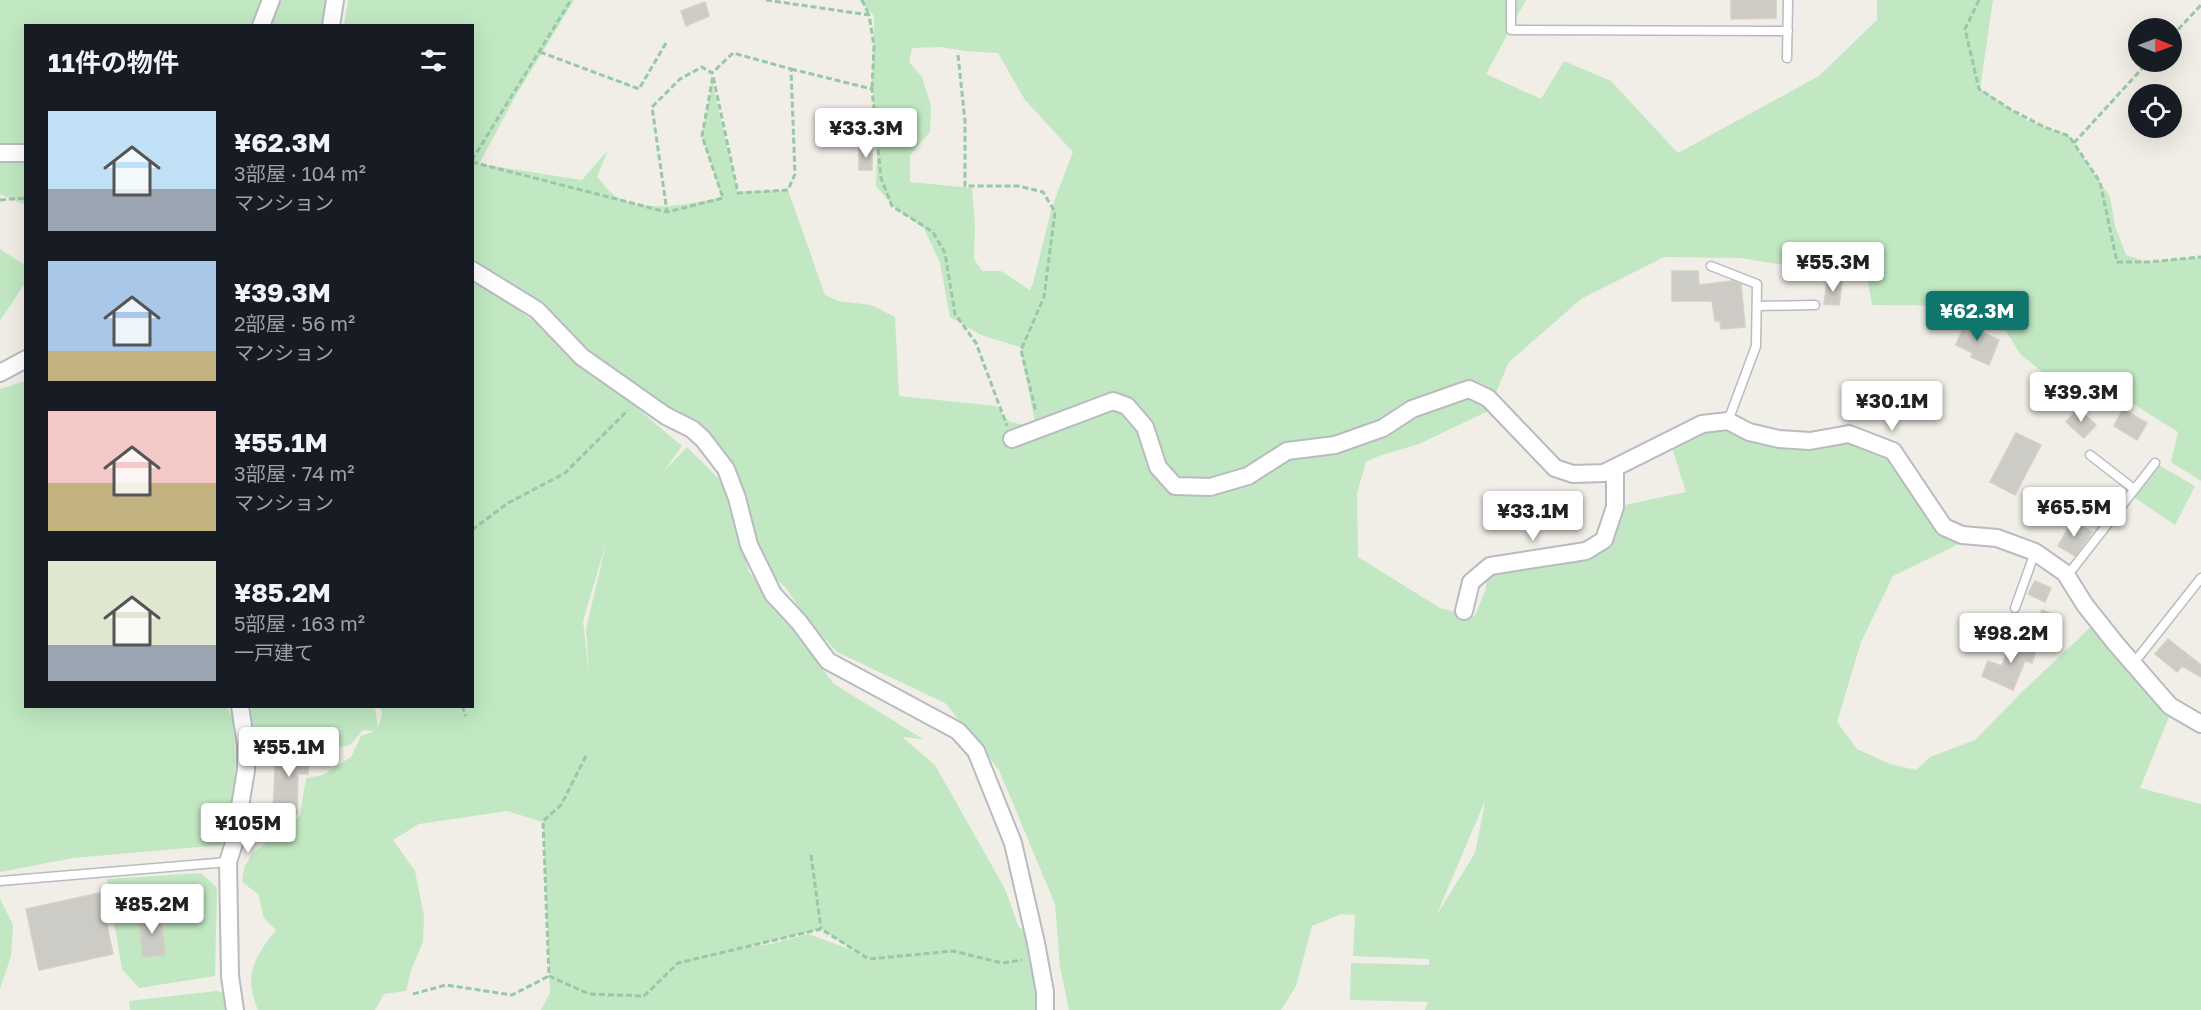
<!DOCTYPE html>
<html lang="ja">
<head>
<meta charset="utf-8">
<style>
  body { margin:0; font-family:"Golos Text","Noto Sans JP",sans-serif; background:#242831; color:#f1f3f6; height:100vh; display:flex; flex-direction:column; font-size:22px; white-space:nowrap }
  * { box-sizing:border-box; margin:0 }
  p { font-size:20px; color:#9ea1a6 }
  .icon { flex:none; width:33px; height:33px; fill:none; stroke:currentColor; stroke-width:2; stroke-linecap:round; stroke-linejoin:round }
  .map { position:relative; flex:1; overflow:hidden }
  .side { position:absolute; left:24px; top:24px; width:450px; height:684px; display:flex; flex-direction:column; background:#171b24; border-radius:0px; box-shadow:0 6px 24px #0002 }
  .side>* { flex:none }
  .needle { width:39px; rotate:91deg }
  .fabs { position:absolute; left:2128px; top:18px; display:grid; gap:12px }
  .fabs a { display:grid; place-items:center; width:54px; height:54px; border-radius:50%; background:#171b24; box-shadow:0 6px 24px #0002; font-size:30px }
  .price { position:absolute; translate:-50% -51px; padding:0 14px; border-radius:6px; background:#fff; color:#222; font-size:20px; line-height:39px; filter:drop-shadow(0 2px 3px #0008) }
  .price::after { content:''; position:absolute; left:50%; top:36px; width:18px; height:14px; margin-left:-9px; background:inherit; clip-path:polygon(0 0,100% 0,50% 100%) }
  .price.active { background:#0f766e; color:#fff }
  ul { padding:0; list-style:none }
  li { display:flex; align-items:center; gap:18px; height:150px; padding:0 24px }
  li span { display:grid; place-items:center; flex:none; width:168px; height:120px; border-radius:0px; color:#555 }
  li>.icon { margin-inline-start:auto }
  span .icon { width:72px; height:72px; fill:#fffc; stroke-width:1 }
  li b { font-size:26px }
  h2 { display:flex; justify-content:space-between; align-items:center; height:72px; padding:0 24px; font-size:26px }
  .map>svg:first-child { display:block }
  .green { fill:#c1e8c2; fill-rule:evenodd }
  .building { fill:#cdcbc5; stroke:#d5d0c3; stroke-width:1.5 }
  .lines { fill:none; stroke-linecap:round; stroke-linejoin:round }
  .service-casing { stroke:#b8bbc0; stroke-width:11 }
  .minor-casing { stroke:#b8bbc0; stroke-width:20 }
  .path { stroke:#99c7a7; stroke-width:3; stroke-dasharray:6 3; stroke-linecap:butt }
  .service { stroke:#fff; stroke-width:8 }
  .minor { stroke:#fff; stroke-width:16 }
</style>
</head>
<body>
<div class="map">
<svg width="2201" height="1010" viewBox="0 0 2201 1010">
  <rect width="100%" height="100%" fill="#f0eee6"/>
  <path class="green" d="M0 0H335L331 25 26 26 25 205 0 194Z
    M348 0H574L515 97 479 164 582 180 608 150 597 177C603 183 609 193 617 197 648 214 690 204 722 197L702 136 712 82 738 192 788 190 825 295 839 301 871 305 895 317 899 396 996 406 1010 422 1036 427 1020 347 981 335 950 317 940 263 924 228 894 207 876 186 877 152 872 84 874 16 859 0H1526L1486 74 1541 99 1564 61 1611 81 1678 153 1819 76 1877 20V0H1993L1980 89 2028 121 2069 136 2110 197 2115 226 2126 255 2148 262 2201 257V481L2171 462 2178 432 2127 400 2114 407 2094 395 2041 371 2020 354 1991 306 1872 305 1866 271 1802 268 1741 258 1664 257 1581 299 1509 362 1488 411 1419 444 1379 456 1366 462 1357 493 1358 557 1440 608 1474 617 1485 592 1490 566 1604 540 1615 507 1686 492 1673 451 1678 436 1702 424 1749 432 1849 434 1893 451 1965 541 1893 576 1861 642 1837 722 1857 749 1890 764 1916 770 1930 757 1975 740 2023 691 2094 624 2171 712 2140 788 2201 804V1010H1425L1428 1002 1350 1000 1351 963 1429 965V959L1353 956 1355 915 1341 914 1312 926 1296 986 1281 1010H1069L1060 967 1055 904 999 770 945 703 837 652 806 618 786 588 758 563 707 446 473 269 472 26H344ZM941 47 965 51 998 53 1025 100 1073 152 1052 207 1034 280 1030 290 1001 271H982L974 259 975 225 972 188 910 182V155L930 132 931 106 922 77 909 62 912 48ZM1485 803 1475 853 1436 916 1484 803Z
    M0 249 26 266 25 283 0 321Z
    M473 275 537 324 682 446 663 472 687 447 724 484 749 572 834 684 923 739 902 737 935 765 1005 889 1019 928 1025 930 1031 952 1028 954 1037 981 1038 1010H541L550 993 543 822 507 811 419 824 393 840 415 871 424 916 423 942 411 970 406 991 384 994 375 1010H258C243 975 254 958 276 930L264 918 258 894 242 882 244 868 252 854 300 815 306 778 323 775 351 757 361 736 375 731 363 730 350 745 334 749 289 743 267 736 254 728 251 711 253 707H375L378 729 382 714 380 707 472 706ZM607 540 586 629 589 676 583 621ZM821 929 882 968 852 950 808 934 774 943 735 950Z
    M25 381 26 706 227 707 233 719 236 785 222 845 73 858 0 872V389Z
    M2155 463 2195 486 2175 525 2135 498Z
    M201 873 217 888 215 976 139 988 122 969 107 879Z
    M0 899 13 925 11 956 0 989Z
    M217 991 224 993 232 1010H130L129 1001Z"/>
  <path class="building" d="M1731 0H1776V18L1731 19Z
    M705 2 709 16 686 26 681 11Z
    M859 148H872V170H859Z
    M1672 271H1698L1699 285 1732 281 1741 284 1745 327 1721 329 1720 321H1715L1712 301H1672Z
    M1827 281 1842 282 1839 305 1824 304Z
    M1967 319 1982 325 1979 331 1999 340 1989 365 1971 357 1973 353 1956 345Z
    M2078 408 2096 425 2084 438 2066 422Z
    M2123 409 2147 423 2137 440 2114 426Z
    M2016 433 2041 445 2015 495 1990 482Z
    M2072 521 2092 532 2075 556 2058 546Z
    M2035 581 2051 588 2045 602 2028 594Z
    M2042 610 2062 618 2050 646 2031 638Z
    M2012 638 2037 647 2032 663 2025 661 2013 690 1982 676 1988 661 2002 666Z
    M2168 639 2201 665V677L2182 666 2177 672 2155 654Z
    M276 747 309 748 308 774H298L297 814 273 813Z
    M100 893 113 954 39 970 26 909Z
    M161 912 165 955 143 957 138 915Z"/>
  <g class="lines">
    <defs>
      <path id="service" d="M1511 0V30L1788 31
        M1787 58 1788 0
        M1711 266 1757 284 1756 346 1728 421
        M1757 306 1815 305
        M2090 455 2134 489
        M2067 576 2155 463
        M2015 608 2035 552
        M2133 664 2201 578
        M0 881 228 862"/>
      <path id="minor" d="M261 26 271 0
        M331 26 335 0
        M0 153H26
        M472 270 537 310 582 357 666 416 692 429 703 439 726 469 737 498 749 545 773 594 799 622 828 661 958 731 976 751 1013 843 1036 943 1045 992V1010
        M0 373 26 359
        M1012 439 1113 401 1127 406 1145 427 1158 467 1175 486 1210 487 1248 476 1287 451 1335 445 1383 428 1412 409 1469 389 1488 398 1555 468 1573 474 1604 473 1702 424 1728 421 1749 432 1779 439 1810 441 1849 434 1893 451 1944 527 1962 535 1997 538 2035 552 2065 573 2085 605 2116 644 2170 706 2201 724
        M1464 611 1471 582 1490 566 1586 551 1604 540 1615 507V468
        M235 1010 230 976 228 862 234 843 246 770V745L240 706"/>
    </defs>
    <use href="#service" class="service-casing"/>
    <use href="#minor" class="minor-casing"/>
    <path class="path" d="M766 0 869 15 874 46 872 89
      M862 0 869 15
      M1979 0 1965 29 1979 89 2010 109 2044 127 2069 136 2100 182 2117 262H2148L2201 257
      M2172 36 2201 5
      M540 52 639 89 666 43
      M958 55 965 121V186H1018L1043 192 1055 212 1044 297 1021 350 1036 412
      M791 69 872 89 881 178 892 206 933 232 945 253 955 314 976 343 1007 426
      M2074 143 2148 62
      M472 160 571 0
      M472 162 667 212 723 198 702 136 713 76 738 193 788 190 795 174 791 69 733 53 712 73 702 67 680 79 652 107 667 212
      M0 200 26 198
      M472 530 508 503 565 473 628 410
      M462 706 466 716
      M586 756 561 805 543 821 549 976 589 994 644 996 678 963 821 929 869 959 953 951 1002 963 1022 960
      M811 855 821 929
      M413 994 446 985 512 995 549 976"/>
    <use href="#service" class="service"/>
    <use href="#minor" class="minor"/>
  </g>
</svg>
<div class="fabs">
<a><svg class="needle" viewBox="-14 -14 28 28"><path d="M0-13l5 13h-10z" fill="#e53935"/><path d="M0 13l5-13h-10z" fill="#9ea1a6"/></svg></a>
<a><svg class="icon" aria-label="locate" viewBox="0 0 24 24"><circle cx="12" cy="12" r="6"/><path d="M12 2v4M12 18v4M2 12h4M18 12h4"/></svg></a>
</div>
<b class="price" style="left:866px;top:159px">¥33.3M</b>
<b class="price" style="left:1833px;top:293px">¥55.3M</b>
<b class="price active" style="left:1977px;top:342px">¥62.3M</b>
<b class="price" style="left:2081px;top:423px">¥39.3M</b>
<b class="price" style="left:1892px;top:432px">¥30.1M</b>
<b class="price" style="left:2074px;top:538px">¥65.5M</b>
<b class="price" style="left:1533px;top:542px">¥33.1M</b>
<b class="price" style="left:2011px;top:664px">¥98.2M</b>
<b class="price" style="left:289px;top:778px">¥55.1M</b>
<b class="price" style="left:248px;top:854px">¥105M</b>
<b class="price" style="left:152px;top:935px">¥85.2M</b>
<section class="side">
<h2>11件の物件<svg class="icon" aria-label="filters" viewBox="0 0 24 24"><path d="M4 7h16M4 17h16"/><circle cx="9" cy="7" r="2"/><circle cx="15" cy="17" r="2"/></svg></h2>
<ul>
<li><span style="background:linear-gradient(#bfe0f5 65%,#9aa5b1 0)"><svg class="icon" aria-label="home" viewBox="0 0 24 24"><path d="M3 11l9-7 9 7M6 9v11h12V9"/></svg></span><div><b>¥62.3M</b><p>3部屋 · 104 m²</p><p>マンション</p></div></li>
<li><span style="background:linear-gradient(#a9c7e8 75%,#c2b280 0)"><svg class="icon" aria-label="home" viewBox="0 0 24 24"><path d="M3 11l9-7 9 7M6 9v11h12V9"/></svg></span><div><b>¥39.3M</b><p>2部屋 · 56 m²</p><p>マンション</p></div></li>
<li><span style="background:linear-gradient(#f6c9c9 60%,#c2b280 0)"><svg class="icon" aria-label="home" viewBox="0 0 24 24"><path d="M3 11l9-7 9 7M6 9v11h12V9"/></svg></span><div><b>¥55.1M</b><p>3部屋 · 74 m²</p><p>マンション</p></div></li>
<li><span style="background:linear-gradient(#dfe7d0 70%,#9aa5b1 0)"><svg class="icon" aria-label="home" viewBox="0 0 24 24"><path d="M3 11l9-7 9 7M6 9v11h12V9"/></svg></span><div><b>¥85.2M</b><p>5部屋 · 163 m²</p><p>一戸建て</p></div></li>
</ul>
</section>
</div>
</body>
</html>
